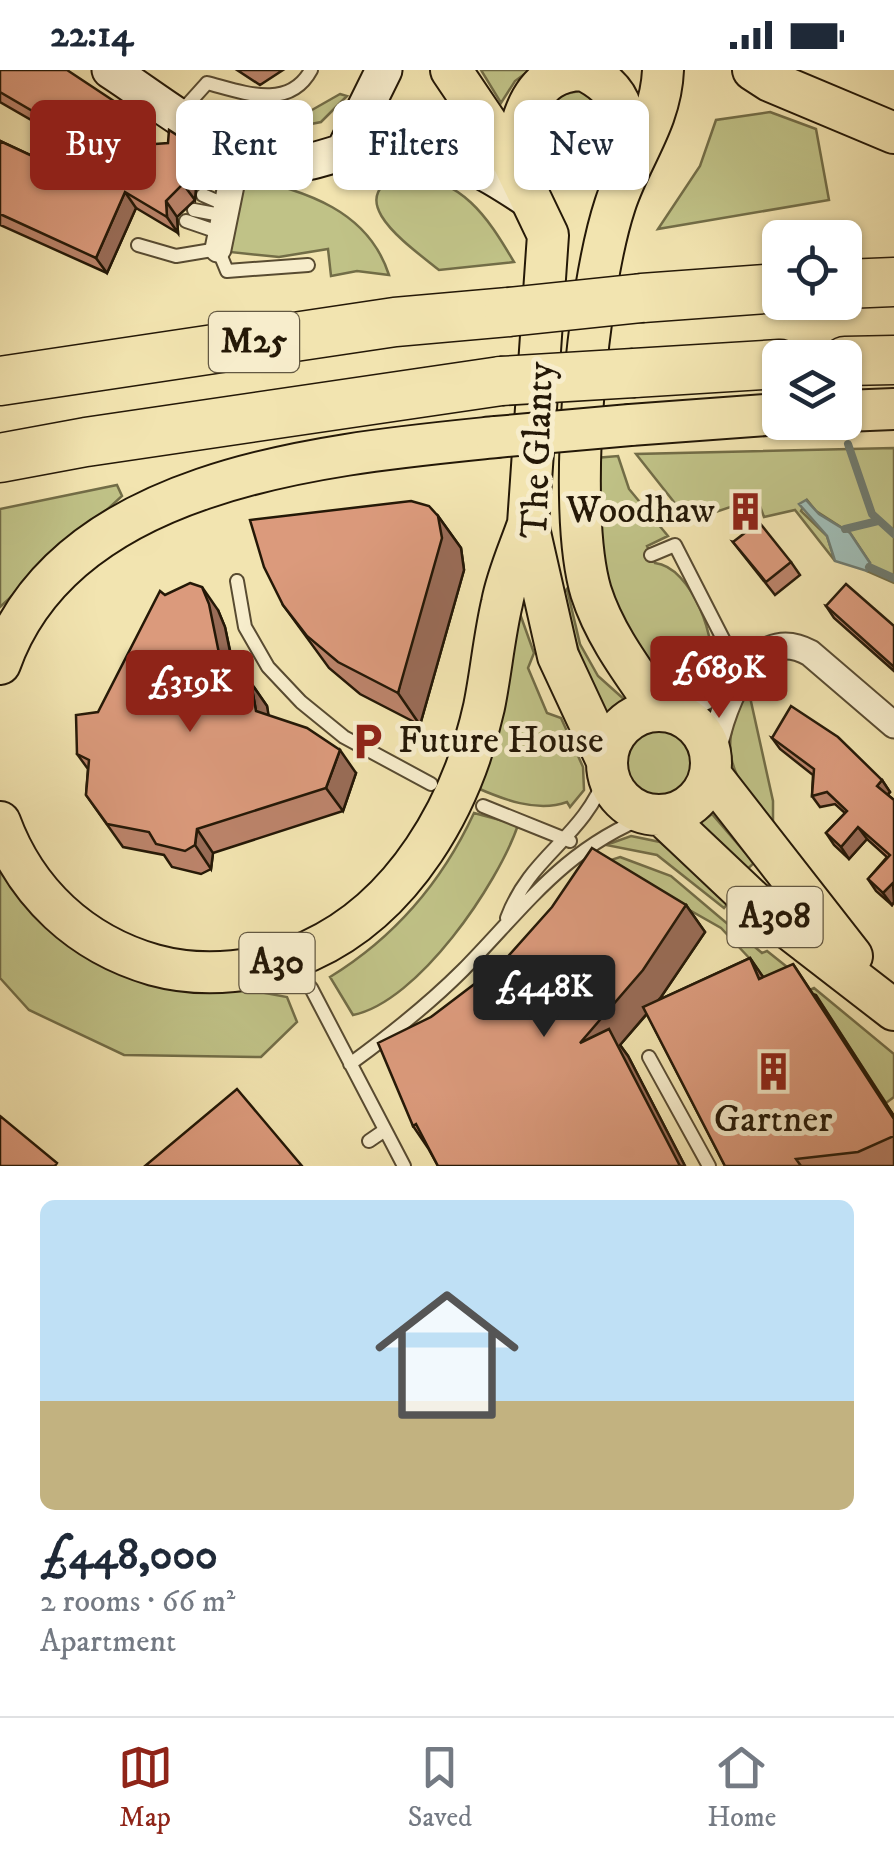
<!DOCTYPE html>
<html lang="en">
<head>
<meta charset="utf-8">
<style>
  body { margin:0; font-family:"IM FELL DW Pica",serif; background:#f2f2f3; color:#1f2937; height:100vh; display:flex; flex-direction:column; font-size:38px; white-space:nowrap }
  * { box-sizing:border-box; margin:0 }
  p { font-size:32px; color:#747a83 }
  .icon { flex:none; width:55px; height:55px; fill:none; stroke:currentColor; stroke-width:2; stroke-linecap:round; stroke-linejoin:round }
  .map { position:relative; height:1096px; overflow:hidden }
  .sheet { display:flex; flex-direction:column; background:#fff; flex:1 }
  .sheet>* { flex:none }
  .hud { position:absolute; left:30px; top:30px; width:835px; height:90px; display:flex; gap:20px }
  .controls { position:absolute; left:762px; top:150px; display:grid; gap:20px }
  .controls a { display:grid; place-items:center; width:100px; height:100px; border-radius:15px; background:#fff; box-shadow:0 2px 8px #0004; font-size:50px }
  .price { position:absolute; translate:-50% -85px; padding:0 22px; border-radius:10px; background:#8f2418; color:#fff; font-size:32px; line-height:65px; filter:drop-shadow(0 2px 5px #0008) }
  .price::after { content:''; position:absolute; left:50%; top:60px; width:30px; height:22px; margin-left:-15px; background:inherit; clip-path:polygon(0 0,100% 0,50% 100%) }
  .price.selected { background:#222; color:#fff }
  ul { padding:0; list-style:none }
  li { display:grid; align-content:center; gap:20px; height:530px; padding:0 40px }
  li span { display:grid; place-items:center; height:310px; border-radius:15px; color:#555 }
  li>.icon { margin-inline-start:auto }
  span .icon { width:180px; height:180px; fill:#fffc; stroke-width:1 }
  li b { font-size:42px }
  .pill { padding:0 35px; border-radius:15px; background:#fff; box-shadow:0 2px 8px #0004; font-size:35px; line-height:90px }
  .pill.selected { background:#8f2418; color:#fff }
  .status { display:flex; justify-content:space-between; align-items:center; height:70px; padding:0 50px; background:#fff; direction:ltr }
  .status svg { height:28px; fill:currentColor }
  .tab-bar { display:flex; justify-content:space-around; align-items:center; height:140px; border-top:2px solid #e0e1e3; background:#fff; font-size:28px; color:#747a83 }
  .tab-bar a { display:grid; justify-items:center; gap:5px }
  .tab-bar .selected { color:#8f2418 }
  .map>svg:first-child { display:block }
  .green { fill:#c0c287; stroke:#726d47; stroke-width:2.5 }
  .water { fill:#9fbcb5; stroke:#6e7a6f; stroke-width:2.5 }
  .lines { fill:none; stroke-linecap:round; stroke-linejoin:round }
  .stream { stroke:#6e7a6f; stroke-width:8 }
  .lane-casing { stroke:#584b31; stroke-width:16 }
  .street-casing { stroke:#584b31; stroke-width:29 }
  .secondary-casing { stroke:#241807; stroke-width:39 }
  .primary-casing { stroke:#241807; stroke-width:44 }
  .highway-casing { stroke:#241807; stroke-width:51 }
  .lane { stroke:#f7edcc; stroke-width:12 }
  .street { stroke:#f7edcc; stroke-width:25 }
  .secondary { stroke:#f7edcc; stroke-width:35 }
  .primary { stroke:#f2e4b0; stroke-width:40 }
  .highway { stroke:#f2e4b0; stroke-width:48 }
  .primary-bridge-casing { stroke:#241807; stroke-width:44; stroke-linecap:butt }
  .highway-bridge-casing { stroke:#241807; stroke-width:51; stroke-linecap:butt }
  .primary-bridge { stroke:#f2e4b0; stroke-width:40 }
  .highway-bridge { stroke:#f2e4b0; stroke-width:48 }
  .wall { fill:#bc846b; stroke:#241807; stroke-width:2.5 }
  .shaded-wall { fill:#996c57; stroke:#241807; stroke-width:2.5 }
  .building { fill:#db9a7c; stroke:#241807; stroke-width:2.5 }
  .labels { text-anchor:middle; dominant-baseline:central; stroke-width:10; stroke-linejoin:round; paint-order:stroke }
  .shield { fill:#f7edcc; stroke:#635842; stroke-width:2.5 }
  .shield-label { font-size:35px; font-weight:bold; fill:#241807 }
  .street-label { font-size:38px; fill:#241807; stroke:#f7edcc }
  .poi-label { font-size:38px; fill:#241807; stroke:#f7edcc; text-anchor:end }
</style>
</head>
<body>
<div class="status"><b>22:14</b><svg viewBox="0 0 49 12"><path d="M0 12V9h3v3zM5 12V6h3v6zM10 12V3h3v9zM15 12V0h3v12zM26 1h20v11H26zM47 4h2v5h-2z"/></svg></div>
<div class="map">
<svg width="894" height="1096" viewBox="0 0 894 1096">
  <rect width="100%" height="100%" fill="#f2e4b0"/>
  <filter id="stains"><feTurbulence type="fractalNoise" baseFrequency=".002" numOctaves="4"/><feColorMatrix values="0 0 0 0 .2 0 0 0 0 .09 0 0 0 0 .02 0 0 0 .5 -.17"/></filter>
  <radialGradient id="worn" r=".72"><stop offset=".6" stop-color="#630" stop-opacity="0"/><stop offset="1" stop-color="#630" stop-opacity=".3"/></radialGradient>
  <path class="green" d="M481 0H530L515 11 501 33Z
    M584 20 599 28 612 72 596 85 553 96 538 62 555 26Z
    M340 24 347 26 321 52 275 61Z
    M770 42 816 59 829 130 658 159 700 96 716 50Z
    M406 103C463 111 486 144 514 192L439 200C408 175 336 126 406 103Z
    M245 107C307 122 368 140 389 205L357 201 331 206 328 179 279 187 230 182Z
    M894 378V513L867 501 870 493 850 463 816 441 807 430 801 441 827 466 835 491 795 440 764 447 757 428 689 451 636 384Z
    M618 386 629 419 668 466 647 476 655 493C692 497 719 572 710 604L687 624 667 621 604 523 595 388Z
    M117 415 122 426 0 537V439Z
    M567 519 580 574 598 606 626 631 601 649 561 527Z
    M519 541 534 583 528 598 547 643 561 648 583 697 584 720 570 737 567 732C537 743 502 729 475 717Z
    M748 618 773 731V758C732 705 714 683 748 618Z
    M623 695a36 36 0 1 1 72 0a36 36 0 1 1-72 0Z
    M474 743 518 755C498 814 418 932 353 945L330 907C395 867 442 812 474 743Z
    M712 744 754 793 741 805 694 758Z
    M631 766 660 772 730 831 724 838 657 785 606 775Z
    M620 787 671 806 762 883 767 881 801 908 745 921 752 891 721 858 605 792Z
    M0 793 8 811 238 918 287 927 297 952 261 987 124 985 29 940 0 908Z
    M814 918 894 984V1027L886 1033 816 926 784 932Z"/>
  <path class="water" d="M806 430 819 444 850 463 870 493 867 501 835 491 827 466 799 434Z"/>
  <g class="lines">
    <path class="stream" d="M848 374 872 444 894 464
      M845 459 878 451
      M869 497 894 508"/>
    <defs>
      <path id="lane" d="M207 13C242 22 289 41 311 0
        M180 43 207 13
        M213 109 231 121
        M203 125 228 136
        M194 140 226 146
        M186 151 221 163
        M138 175 176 186 218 179 227 201 308 195
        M651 485 675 475 741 604
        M237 511 245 557 268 597 301 632 344 667 431 714
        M483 736 570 771
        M507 848C531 784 583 769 607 703
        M311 918 404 1096
        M649 987 709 1096
        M350 994C390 965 428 935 463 900 525 837 563 779 650 745
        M369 1071 385 1060"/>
      <path id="street" d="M218 179 238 81
        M674 643 738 609
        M711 691C719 648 748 549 810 583L894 655"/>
      <path id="secondary" d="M110 0C155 29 224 86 277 93 308 97 330 84 359 78 427 64 479 97 535 134
        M344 81 384 0"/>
      <path id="primary" d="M451 0 513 92 548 165 528 454 558 586 606 689
        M583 0C635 25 624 56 618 105
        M753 0 770 11 894 63
        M513 92C521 51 529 2 581 0
        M845 341 894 339
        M630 355 780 344
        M0 594C66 406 329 384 496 367
        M607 693a52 52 0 1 1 104 0a52 52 0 1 1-104 0Z
        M660 641C634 603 605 566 591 522 566 438 587 220 615 135 630 88 661 52 663 0
        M710 704 852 886
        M663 746 753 831 894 940
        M0 752C26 823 81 874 154 895 205 909 262 902 309 881 404 838 462 736 484 637 491 603 494 567 502 533 507 506 519 480 528 454"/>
      <path id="highway" d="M845 214 894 212
        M642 228 780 218
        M845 291 894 290
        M634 303 780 294
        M0 311 395 252 509 242
        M0 388 86 372 501 311"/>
    </defs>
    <use href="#lane" class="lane-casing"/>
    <use href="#street" class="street-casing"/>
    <use href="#secondary" class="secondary-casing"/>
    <use href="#primary" class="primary-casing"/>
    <use href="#highway" class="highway-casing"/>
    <use href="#lane" class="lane"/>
    <use href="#street" class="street"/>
    <use href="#secondary" class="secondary"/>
    <use href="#primary" class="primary"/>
    <use href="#highway" class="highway"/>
    <defs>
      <path id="primary-bridge" d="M496 367 630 355"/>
      <path id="highway-bridge" d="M509 242 642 228
        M501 311 634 303"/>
    </defs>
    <use href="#primary-bridge" class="primary-bridge-casing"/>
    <use href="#highway-bridge" class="highway-bridge-casing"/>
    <use href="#primary-bridge" class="primary-bridge"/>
    <use href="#highway-bridge" class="highway-bridge"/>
  </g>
  <path class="wall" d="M0 0 129 41 140 57 138 60 155 74 206 84 218 100 205 103 206 116 196 118 195 130 177 147 178 163 136 138 107 203 0 155V71L75 106 71 73 0 32Z
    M237 0H283L260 15Z
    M438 446 461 478 464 500 420 655 360 624 329 598 283 535Z
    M733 472 791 492 800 505 775 525Z
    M165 525 218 540 225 557 236 608 251 613 267 636 268 645 356 703 343 741 213 783 211 799 201 804 172 797 164 785 123 777 86 725 88 699 77 684Z
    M826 536 894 556V601L834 548Z
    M772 668 882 710 890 722 888 725 894 730V832L892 835 876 821 868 809 887 787 867 769 849 789 834 775 826 763 845 743 835 734 820 737 812 726 813 705 780 679Z
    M686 835 705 862 659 930 750 888 763 907 816 925 894 1046V1096H725L647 944 620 975 628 986 685 1096H438L428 1078 413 1056 431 947Z"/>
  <path class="shaded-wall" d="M129 41 140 57 135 65 124 49Z
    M194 87 205 103 206 116 195 100Z
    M185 102 196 118 195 130 183 114Z
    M125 122 136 138 107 203 96 188Z
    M166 131 177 147 178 163 167 147Z
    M438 446 461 478 464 500 420 655 398 623Z
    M202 517 218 540 225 557 239 626 223 603Z
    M251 613 267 636 272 664 256 641Z
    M340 680 356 703 343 741 326 718Z
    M882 710 890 722 885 727 877 716Z
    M858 757 867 769 849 789 841 777Z
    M197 759 213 783 211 799 195 775Z
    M893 812 894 832 892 835 883 823Z
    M686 835 705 862 661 927 620 975 628 986 685 1096H680L580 973Z
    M750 888 772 920 759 909Z
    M793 894 894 1046V1049Z"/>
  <path class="building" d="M0 0H67L129 41 124 49 155 74 168 73 169 60 206 84 194 87 195 100 185 102 183 114 166 131 167 147 125 122 96 188 0 144V71L75 106 70 63 0 22Z
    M411 431 429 436 438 446 442 468 398 623 338 592 307 566 283 535 264 497 250 450Z
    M759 452 791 492 766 512 733 472Z
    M190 513 202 517 209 534 223 603 251 613 256 641 307 658 340 680 326 718 197 759 195 775 185 781 156 774 149 762 107 754 86 725 89 690 77 684 76 645 98 642 160 521 165 525Z
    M846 514 894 556V597L826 536Z
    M791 636 838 667 882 710 877 716 894 730V812L883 823 868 809 890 785 858 757 841 777 826 763 847 741 827 722 812 726 814 699 772 668Z
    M592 778 686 835 643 900 580 973 609 959 680 1096H438L416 1054 413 1056 378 973 431 947 502 893 552 837Z
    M750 888 759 909 793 894 894 1049V1066L858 1082 796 1089 801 1096H725L643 937Z
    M237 1019 302 1096H145Z
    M0 1046 57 1093 55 1096H0Z"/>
  <defs>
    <symbol id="building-bare" viewBox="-9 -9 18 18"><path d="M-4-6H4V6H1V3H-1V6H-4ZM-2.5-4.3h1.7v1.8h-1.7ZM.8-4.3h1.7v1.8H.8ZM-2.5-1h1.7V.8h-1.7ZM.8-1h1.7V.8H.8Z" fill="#8f2418" stroke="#f7edcc" stroke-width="2.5" paint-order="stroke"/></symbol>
    <symbol id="parking-bare" viewBox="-9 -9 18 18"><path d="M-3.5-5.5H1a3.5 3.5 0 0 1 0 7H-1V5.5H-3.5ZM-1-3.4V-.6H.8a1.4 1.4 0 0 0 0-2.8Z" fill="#8f2418" stroke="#f7edcc" stroke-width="2.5" paint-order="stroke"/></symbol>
  </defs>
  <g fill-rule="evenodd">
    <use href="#building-bare" x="718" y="414" width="55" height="55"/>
    <use href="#parking-bare" x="340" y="644" width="55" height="55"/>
    <use href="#building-bare" x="746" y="974" width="55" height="55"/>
  </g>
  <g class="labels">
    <g class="shield">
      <rect x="209" y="242" width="90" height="60" rx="8"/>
      <rect x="727.5" y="817" width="95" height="60" rx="8"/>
      <rect x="239.5" y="863" width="75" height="60" rx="8"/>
    </g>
    <g class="shield-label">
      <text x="254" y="272">M25</text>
      <text x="775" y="847">A308</text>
      <text x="277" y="893">A30</text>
    </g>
    <g class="street-label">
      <text transform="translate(538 380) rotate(-88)">The Glanty</text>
    </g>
    <g class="poi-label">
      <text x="715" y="441">Woodhaw</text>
      <text x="398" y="671" text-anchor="start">Future House</text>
      <text x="773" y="1050" text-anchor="middle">Gartner</text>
    </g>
  </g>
  <rect width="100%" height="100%" filter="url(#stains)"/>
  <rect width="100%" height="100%" fill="url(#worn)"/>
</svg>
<div class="controls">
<a><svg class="icon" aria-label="locate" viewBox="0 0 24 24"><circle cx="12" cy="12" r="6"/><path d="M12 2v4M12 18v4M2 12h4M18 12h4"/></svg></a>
<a><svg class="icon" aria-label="layers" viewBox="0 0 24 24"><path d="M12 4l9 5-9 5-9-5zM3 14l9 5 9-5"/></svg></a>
</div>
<b class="price" style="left:719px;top:651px">£689K</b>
<b class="price" style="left:190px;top:665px">£319K</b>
<b class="price selected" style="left:544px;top:970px">£448K</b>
<div class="hud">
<a class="pill selected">Buy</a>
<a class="pill">Rent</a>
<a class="pill">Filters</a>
<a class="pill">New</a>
</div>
</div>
<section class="sheet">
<ul>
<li><span style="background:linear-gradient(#bfe0f5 65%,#c2b280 0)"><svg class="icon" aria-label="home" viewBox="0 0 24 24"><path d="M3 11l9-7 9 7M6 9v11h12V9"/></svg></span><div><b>£448,000</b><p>2 rooms · 66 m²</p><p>Apartment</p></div></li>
</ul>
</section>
<nav class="tab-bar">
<a class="selected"><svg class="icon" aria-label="map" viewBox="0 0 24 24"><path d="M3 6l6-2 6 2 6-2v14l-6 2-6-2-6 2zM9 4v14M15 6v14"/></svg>Map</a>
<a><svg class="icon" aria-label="saved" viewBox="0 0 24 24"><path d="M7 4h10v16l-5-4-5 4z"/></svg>Saved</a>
<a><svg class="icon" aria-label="home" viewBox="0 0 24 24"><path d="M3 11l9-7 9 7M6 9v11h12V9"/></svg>Home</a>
</nav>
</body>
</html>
